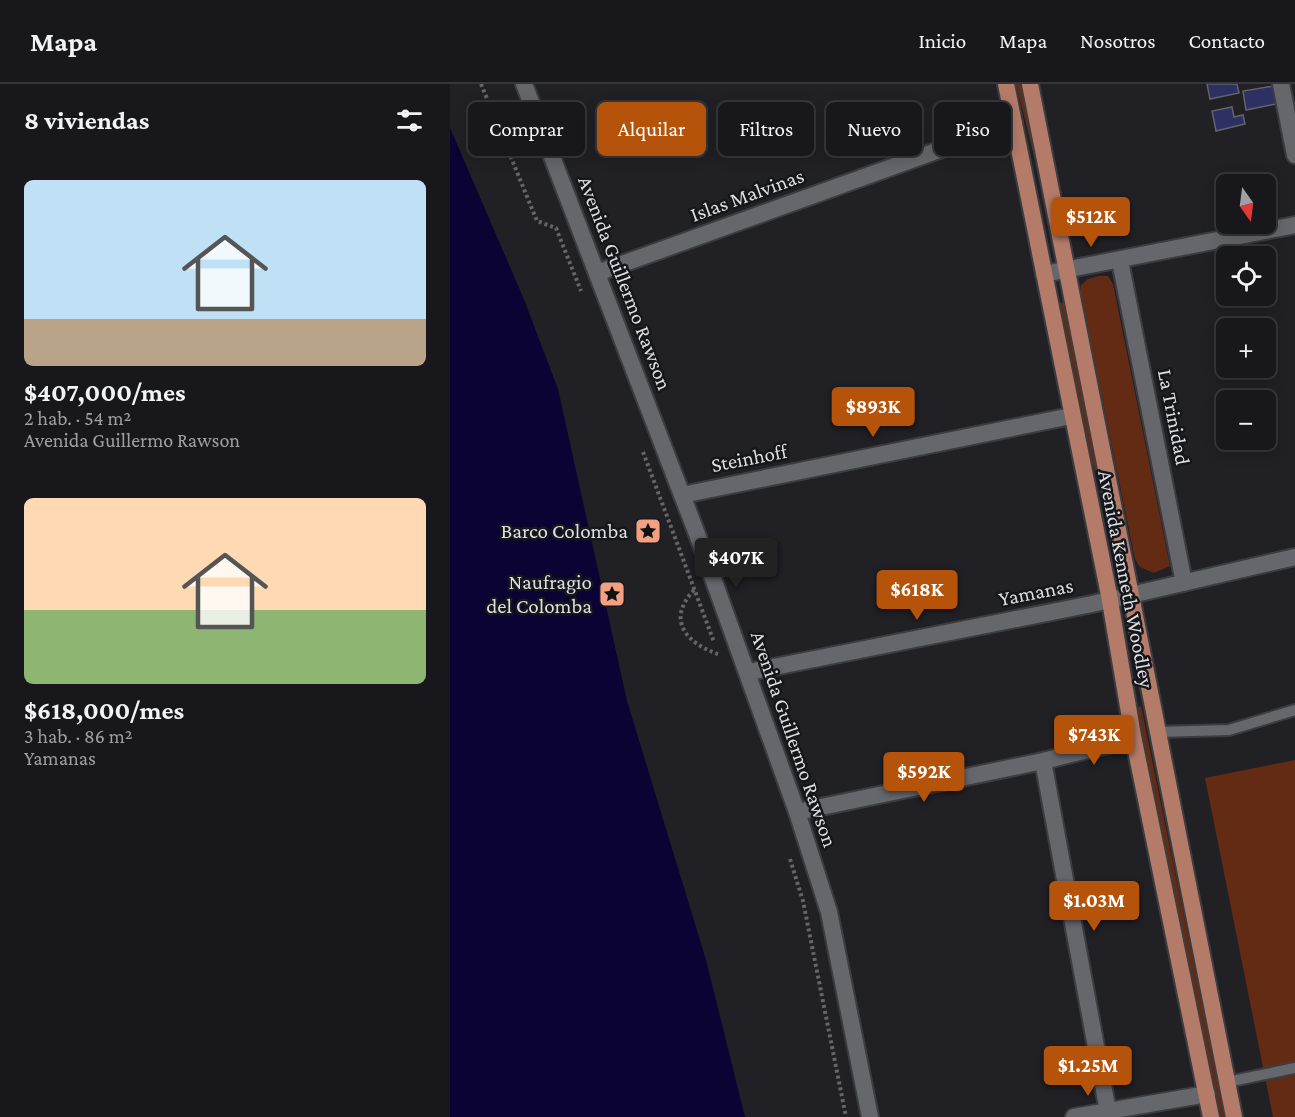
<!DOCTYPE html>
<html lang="es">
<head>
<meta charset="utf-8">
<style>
  body { margin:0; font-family:"Crimson Pro",serif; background:#212125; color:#f1f3f6; height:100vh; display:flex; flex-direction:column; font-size:22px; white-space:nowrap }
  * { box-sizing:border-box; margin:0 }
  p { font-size:20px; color:#9fa0a3 }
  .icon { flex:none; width:33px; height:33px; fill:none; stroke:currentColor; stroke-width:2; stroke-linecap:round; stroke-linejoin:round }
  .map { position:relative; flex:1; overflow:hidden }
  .sheet { display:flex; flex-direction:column; background:#18181c; width:450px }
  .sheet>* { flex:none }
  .guide { position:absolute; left:18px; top:18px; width:570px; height:54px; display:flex; gap:12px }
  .needle { width:39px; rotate:166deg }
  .buttons { position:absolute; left:766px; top:90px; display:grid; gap:12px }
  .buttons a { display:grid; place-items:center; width:60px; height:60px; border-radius:9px; background:#18181c; box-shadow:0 3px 15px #0003,0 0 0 2px #36373b; font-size:30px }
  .price { position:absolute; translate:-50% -51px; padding:0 14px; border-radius:6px; background:#b45309; color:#fff; font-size:20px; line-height:39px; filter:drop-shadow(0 2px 3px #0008) }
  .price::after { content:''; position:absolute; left:50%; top:36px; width:18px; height:14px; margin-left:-9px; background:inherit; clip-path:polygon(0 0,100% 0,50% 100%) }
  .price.selected { background:#222; color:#fff }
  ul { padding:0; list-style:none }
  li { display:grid; align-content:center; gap:12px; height:318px; padding:0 24px }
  li span { display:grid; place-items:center; height:186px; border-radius:9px; color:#555 }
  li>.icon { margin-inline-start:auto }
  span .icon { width:108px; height:108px; fill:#fffc; stroke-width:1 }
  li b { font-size:26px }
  h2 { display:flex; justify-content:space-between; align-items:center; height:72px; padding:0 24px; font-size:26px }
  .tag { padding:0 21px; border-radius:9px; background:#18181c; box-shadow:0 3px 15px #0003,0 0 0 2px #36373b; font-size:21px; line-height:54px }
  .tag.selected { background:#b45309; color:#fff }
  header { display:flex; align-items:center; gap:36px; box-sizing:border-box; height:84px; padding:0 30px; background:#18181c; border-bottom:2px solid #36373b }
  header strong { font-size:28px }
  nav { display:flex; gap:33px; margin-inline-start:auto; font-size:21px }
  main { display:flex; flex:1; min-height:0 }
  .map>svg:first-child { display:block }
  .green { fill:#642b14 }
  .water { fill:#0b0333 }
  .building { fill:#2e2f63; stroke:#63646a; stroke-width:1.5 }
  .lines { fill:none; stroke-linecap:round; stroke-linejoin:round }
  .service-casing { stroke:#3c3d41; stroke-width:14 }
  .minor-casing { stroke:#3c3d41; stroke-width:20 }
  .tertiary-casing { stroke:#3c3d41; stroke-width:20 }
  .primary-casing { stroke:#3c3d41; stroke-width:20 }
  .path { stroke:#656569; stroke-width:4; stroke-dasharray:3 3; stroke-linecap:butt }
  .service { stroke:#66676d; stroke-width:10 }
  .minor { stroke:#66676d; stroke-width:16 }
  .tertiary { stroke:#66676d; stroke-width:16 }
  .primary { stroke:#b47b68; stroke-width:16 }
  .labels { text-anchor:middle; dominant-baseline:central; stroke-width:5; stroke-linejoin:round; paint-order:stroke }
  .street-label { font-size:21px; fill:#dfdfe3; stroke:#16171c }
  .poi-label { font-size:21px; fill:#dfdfe3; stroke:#16171c; text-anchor:end }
</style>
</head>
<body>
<header>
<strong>Mapa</strong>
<nav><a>Inicio</a><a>Mapa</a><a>Nosotros</a><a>Contacto</a></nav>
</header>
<main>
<section class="sheet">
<h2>8 viviendas<svg class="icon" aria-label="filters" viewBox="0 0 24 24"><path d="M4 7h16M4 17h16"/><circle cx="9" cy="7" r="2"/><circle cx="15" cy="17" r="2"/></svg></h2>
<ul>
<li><span style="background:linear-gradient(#bfe0f5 75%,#b9a48a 0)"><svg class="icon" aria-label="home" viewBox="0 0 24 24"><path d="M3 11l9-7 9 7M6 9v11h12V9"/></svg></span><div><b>$407,000/mes</b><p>2 hab. · 54 m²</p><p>Avenida Guillermo Rawson</p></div></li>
<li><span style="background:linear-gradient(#ffd9b3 60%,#8fb573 0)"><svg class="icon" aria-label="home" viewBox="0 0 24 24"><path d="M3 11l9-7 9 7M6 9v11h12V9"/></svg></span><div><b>$618,000/mes</b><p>3 hab. · 86 m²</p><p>Yamanas</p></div></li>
</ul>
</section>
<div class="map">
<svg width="845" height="1033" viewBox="0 0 845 1033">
  <rect width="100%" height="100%" fill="#202025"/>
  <path class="green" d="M566 0H571L588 88Z
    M649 192H658L663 200 720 482 704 489 690 483 685 475 631 211V201L638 195Z
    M615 218 654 409 642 379 610 219Z
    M691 622 775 1033H769L685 624Z
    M845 676V1033H823L755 694Z"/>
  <path class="water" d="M0 44 73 213 108 305 177 617 256 876 295 1033H0Z"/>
  <path class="building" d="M757 0H787L789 9 760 15Z
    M823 2 826 20 796 26 793 7Z
    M782 23 784 33 793 31 795 40 766 47 762 27Z"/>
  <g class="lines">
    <defs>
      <path id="service" d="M706 648 779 646 845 626
        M777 998 845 984"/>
      <path id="minor" d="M831 0 845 71
        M670 177 734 499
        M147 189 564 39
        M594 190 845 141
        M232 411 621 332
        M299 588 642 520 845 473
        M593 677 659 1033
        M347 728 593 677 666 659 683 652
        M624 1033 757 1010"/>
      <path id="tertiary" d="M74 0 247 450 347 728 379 828 420 1033"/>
      <path id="primary" d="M556 0 659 511 683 652 761 1033
        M580 0 784 1033"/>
    </defs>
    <use href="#service" class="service-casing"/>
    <use href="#minor" class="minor-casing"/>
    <use href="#tertiary" class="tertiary-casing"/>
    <use href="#primary" class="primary-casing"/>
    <path class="path" d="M31 0 87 137 106 144 131 207
      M193 368 264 558
      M244 506C216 536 236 559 268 570
      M340 775 353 817 396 1033"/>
    <use href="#service" class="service"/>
    <use href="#minor" class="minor"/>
    <use href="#tertiary" class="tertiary"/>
    <use href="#primary" class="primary"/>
  </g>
  <defs>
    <symbol id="sight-square" viewBox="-11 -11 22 22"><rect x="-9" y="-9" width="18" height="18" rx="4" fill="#f2a081" stroke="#16171c"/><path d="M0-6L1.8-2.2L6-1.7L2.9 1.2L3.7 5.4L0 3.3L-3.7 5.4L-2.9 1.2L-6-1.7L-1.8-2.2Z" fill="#111"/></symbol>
  </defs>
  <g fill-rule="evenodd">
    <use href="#sight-square" x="183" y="432" width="30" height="30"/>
    <use href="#sight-square" x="147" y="495" width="30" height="30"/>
  </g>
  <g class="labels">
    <g class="street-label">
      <text transform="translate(297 111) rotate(-20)">Islas Malvinas</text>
      <text transform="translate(175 199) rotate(69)">Avenida Guillermo Rawson</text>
      <text transform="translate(724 333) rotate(79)">La Trinidad</text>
      <text transform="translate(299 374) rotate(-11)">Steinhoff</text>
      <text transform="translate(676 495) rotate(79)">Avenida Kenneth Woodley</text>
      <text transform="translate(586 508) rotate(-11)">Yamanas</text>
      <text transform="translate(344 655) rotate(71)">Avenida Guillermo Rawson</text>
    </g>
    <g class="poi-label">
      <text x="178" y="447">Barco Colomba</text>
      <text x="142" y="498">Naufragio<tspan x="142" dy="24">del Colomba</tspan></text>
    </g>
  </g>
</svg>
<div class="buttons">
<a><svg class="needle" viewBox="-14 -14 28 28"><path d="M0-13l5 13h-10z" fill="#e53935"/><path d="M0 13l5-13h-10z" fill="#9fa0a3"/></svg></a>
<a><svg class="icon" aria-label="locate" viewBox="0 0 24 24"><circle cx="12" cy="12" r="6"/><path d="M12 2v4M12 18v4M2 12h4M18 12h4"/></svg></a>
<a>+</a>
<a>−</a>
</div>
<b class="price" style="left:641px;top:164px">$512K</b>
<b class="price" style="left:423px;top:354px">$893K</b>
<b class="price selected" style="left:286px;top:505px">$407K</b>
<b class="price" style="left:467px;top:537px">$618K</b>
<b class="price" style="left:644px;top:682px">$743K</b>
<b class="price" style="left:474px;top:719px">$592K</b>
<b class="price" style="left:644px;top:848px">$1.03M</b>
<b class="price" style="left:638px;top:1013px">$1.25M</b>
<div class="guide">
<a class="tag">Comprar</a>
<a class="tag selected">Alquilar</a>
<a class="tag">Filtros</a>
<a class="tag">Nuevo</a>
<a class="tag">Piso</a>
</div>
</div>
</main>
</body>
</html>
